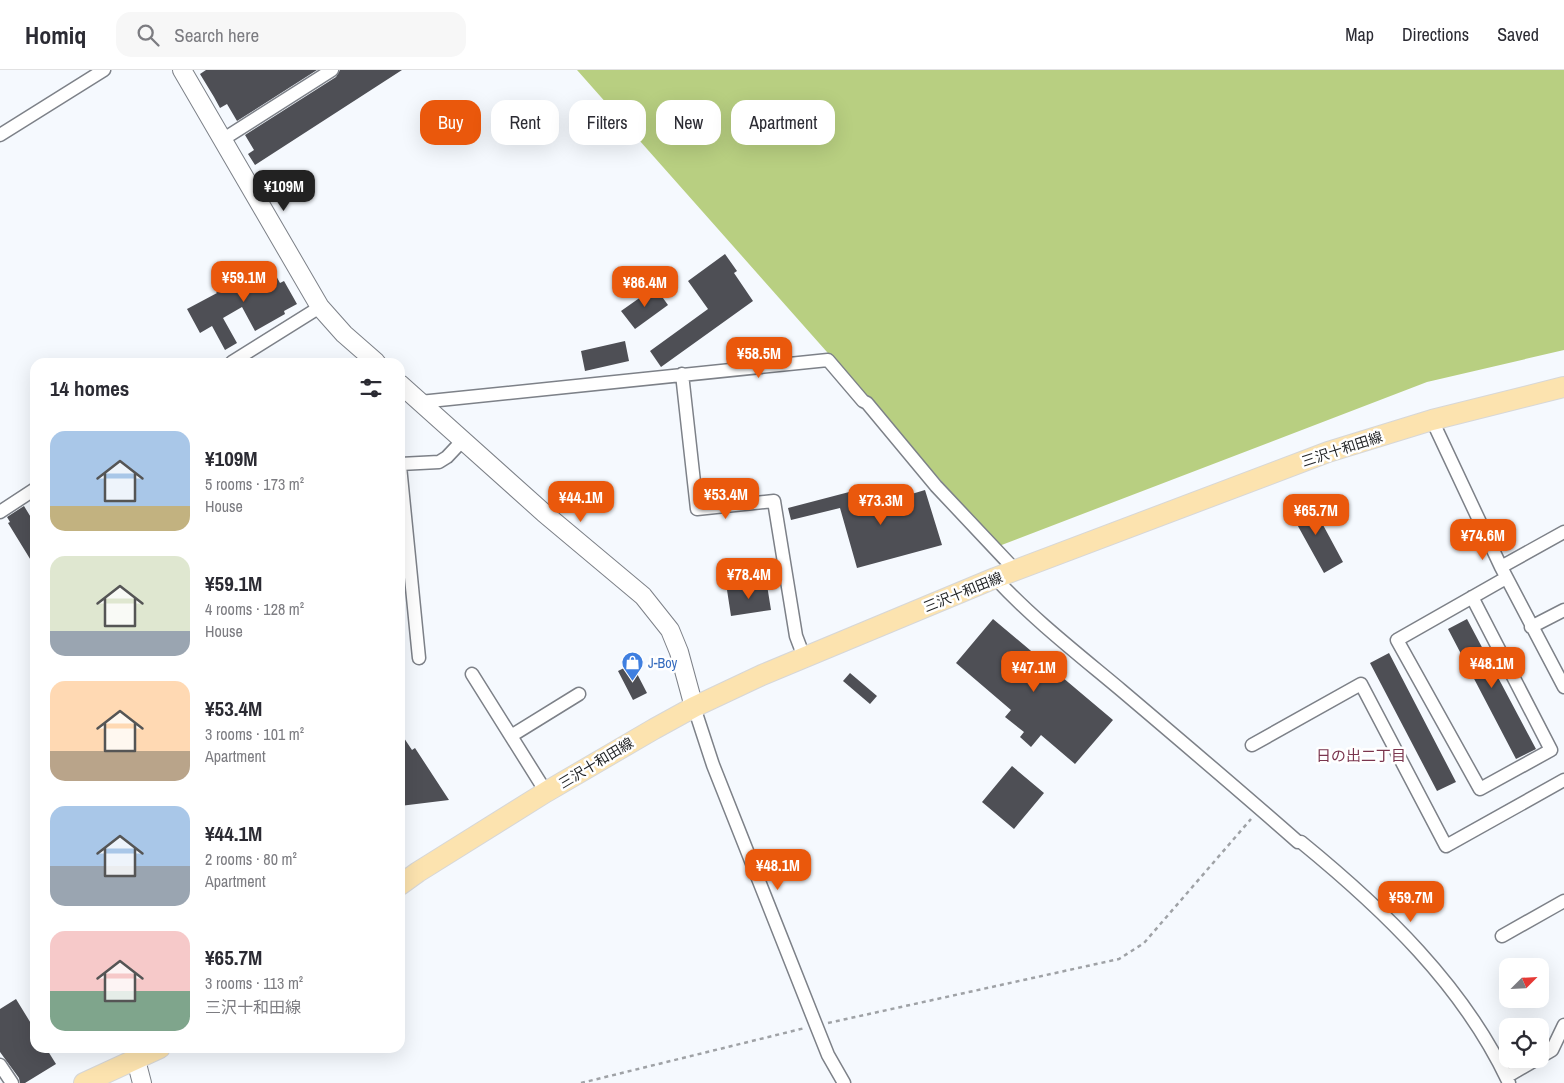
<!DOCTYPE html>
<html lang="en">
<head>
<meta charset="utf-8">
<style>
  body { margin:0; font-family:"Archivo Narrow","Noto Sans JP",sans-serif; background:#f7f7f7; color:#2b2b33; height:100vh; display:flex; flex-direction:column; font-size:19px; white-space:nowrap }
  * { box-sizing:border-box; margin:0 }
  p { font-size:16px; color:#7c7c81 }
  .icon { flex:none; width:28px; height:28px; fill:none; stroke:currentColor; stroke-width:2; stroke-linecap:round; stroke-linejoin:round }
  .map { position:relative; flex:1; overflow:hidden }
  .drawer { position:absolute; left:30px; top:288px; width:375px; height:695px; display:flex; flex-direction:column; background:#fff; border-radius:15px; box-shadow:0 5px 20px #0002 }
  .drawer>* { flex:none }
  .guide { position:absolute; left:420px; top:30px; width:475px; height:45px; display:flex; gap:10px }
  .needle { width:32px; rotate:66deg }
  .buttons { position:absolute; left:1499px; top:888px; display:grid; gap:10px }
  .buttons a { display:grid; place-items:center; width:50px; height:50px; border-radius:10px; background:#fff; box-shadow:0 5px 20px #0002; font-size:25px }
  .price { position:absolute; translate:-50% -42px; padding:0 11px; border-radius:10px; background:#ea580c; color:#fff; font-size:16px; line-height:32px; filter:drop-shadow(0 1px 2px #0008) }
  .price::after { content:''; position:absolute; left:50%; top:30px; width:15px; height:11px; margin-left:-8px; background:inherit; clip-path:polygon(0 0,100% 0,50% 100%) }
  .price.selected { background:#222; color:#fff }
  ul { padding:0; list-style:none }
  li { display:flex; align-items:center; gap:15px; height:125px; padding:0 20px }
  li span { display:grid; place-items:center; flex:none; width:140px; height:100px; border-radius:15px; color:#555 }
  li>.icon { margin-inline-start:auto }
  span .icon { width:60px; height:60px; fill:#fffc; stroke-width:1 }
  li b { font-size:21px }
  h2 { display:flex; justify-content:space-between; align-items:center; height:60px; padding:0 20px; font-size:21px }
  .pill { padding:0 18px; border-radius:15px; background:#fff; box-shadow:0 5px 20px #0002; font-size:18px; line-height:45px }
  .pill.selected { background:#ea580c; color:#fff }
  header { display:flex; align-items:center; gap:30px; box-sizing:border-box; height:70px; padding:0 25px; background:#fff; border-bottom:1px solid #e1e1e2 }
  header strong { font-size:24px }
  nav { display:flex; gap:28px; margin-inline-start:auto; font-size:18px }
  .search { width:350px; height:45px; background:#f7f7f7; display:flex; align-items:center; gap:12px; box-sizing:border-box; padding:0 18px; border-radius:15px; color:#7c7c81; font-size:19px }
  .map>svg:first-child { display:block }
  .forest { fill:#b8cf81 }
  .building { fill:#4e4f55 }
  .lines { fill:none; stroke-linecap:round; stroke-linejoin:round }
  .street-casing { stroke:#7d8188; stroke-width:15 }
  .secondary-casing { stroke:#7d8188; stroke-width:20 }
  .primary-casing { stroke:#d7d7d7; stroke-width:22 }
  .path { stroke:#9fa2a6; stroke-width:2.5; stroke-dasharray:4 4; stroke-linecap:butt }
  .street { stroke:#fff; stroke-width:12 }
  .secondary { stroke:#fff; stroke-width:18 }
  .primary { stroke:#fce3af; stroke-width:20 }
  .labels { text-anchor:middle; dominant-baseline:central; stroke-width:5; stroke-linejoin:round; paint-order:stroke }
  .street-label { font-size:14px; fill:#1f2123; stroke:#fff }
  .shop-label { font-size:14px; fill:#366cbe; stroke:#fff; text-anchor:start }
  .neighbourhood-label { font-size:15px; fill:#7a354e; stroke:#fff }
</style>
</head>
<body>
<header>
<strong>Homiq</strong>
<div class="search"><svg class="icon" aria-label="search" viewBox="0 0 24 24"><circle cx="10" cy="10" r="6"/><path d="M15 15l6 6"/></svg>Search here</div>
<nav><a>Map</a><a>Directions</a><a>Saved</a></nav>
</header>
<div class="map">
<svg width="1564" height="1013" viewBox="0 0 1564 1013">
  <rect width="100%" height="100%" fill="#f5f9fe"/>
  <path class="forest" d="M577 0H1564V280L1427 312 999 476Z"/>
  <path class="building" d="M206 0H317L237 51 227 34 220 38 214 27 200 4Z
    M340 0H402L255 95 248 84 254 80 245 65 336 7Z
    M725 184 737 201 734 203 753 231 661 297 650 281 708 239 688 211Z
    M268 191 280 213 284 211 297 234 284 241 285 244 255 261 242 237 223 248 237 273 225 280 212 256 200 263 187 239 217 223 216 222 246 206 245 203Z
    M655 217 668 235 635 259 621 241Z
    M625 271 629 291 585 301 581 281Z
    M925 420 942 475 857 498 840 438 791 450 788 438 853 421 858 440Z
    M1309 429 1343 492 1324 503 1289 440Z
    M24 436 35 454V497L8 453 10 452 7 447Z
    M767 515 771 540 731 546 727 520Z
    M993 549 1113 650 1075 694 1041 665 1031 677 1020 667 1024 662 1005 647 1011 640 956 593Z
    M1467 549 1536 679 1516 689 1448 559Z
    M1389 583 1456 712 1437 721 1370 593Z
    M632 594 647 623 633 630 618 601Z
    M850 603 877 626 870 634 843 611Z
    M400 662 412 680 415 678 449 730 400 736Z
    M1012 696 1044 723 1014 759 982 732Z
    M16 929 35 960V978H46L56 994 25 1013H20L19 1008 0 982V939Z"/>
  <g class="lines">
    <defs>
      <path id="street" d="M0 65 104 0
        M222 70 332 0
        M232 292 320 237
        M682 304 697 439 774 431 796 566 804 587
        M420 332 828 290 863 331 867 333 936 416 1016 501
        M1432 350 1501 497 1564 617
        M400 394 439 392 447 387 463 370
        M400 396 419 588
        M0 442 35 419
        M1501 497 1564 462
        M995 508C1033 549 1078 584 1121 620 1180 670 1239 720 1298 772H1301C1383 839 1464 916 1509 1013
        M1472 527 1551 680 1480 719 1397 570 1506 508
        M1531 557 1564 540
        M472 604 546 722
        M694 637 713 695 816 955 828 985 844 1013
        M511 666 579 624
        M1252 675 1361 614 1446 776 1564 710
        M1502 866 1564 831
        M1540 987 1552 980 1564 955
        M0 995 12 1013
        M1506 1007 1537 989"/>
      <path id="secondary" d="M182 0 320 237 344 264 376 292
        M400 314 544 443 643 526 670 560 679 582 694 637
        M136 990 142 1013"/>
      <path id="primary" d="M400 815 418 802 546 722 654 659 694 637 762 605 995 508 1328 382 1432 350 1564 317
        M84 1013 160 978"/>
    </defs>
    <use href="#street" class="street-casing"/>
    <use href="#secondary" class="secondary-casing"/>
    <use href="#primary" class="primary-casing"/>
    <path class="path" d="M828 953 1119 889 1144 873 1251 749
      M581 1013 805 958"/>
    <use href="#street" class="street"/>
    <use href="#secondary" class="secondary"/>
    <use href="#primary" class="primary"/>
  </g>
  <defs>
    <symbol id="shop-pin" viewBox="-11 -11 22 30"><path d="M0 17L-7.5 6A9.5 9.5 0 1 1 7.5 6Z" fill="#3f7fe0" stroke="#fff"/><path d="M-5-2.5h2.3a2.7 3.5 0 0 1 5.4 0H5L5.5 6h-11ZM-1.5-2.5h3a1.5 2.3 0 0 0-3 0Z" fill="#fff"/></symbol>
  </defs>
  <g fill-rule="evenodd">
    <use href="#shop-pin" x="620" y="580" width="25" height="34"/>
  </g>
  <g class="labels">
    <g class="street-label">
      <text transform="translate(1342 379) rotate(-18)">三沢十和田線</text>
      <text transform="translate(963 522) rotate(-22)">三沢十和田線</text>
      <text transform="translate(596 693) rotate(-31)">三沢十和田線</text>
    </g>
    <g class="shop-label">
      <text x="648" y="593">J-Boy</text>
    </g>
    <g class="neighbourhood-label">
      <text x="1361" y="685">日の出二丁目</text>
    </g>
  </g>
</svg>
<div class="buttons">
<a><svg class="needle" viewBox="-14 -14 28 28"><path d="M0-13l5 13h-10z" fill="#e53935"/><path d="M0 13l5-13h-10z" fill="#7c7c81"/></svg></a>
<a><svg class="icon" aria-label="locate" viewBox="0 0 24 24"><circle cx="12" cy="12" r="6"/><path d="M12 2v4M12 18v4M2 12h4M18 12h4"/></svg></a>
</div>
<b class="price selected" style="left:284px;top:142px">¥109M</b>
<b class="price" style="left:244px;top:233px">¥59.1M</b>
<b class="price" style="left:645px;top:238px">¥86.4M</b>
<b class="price" style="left:759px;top:309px">¥58.5M</b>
<b class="price" style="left:726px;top:450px">¥53.4M</b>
<b class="price" style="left:581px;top:453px">¥44.1M</b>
<b class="price" style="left:881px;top:456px">¥73.3M</b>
<b class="price" style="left:1316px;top:466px">¥65.7M</b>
<b class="price" style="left:1483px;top:491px">¥74.6M</b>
<b class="price" style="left:749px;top:530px">¥78.4M</b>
<b class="price" style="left:1492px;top:619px">¥48.1M</b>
<b class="price" style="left:1034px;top:623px">¥47.1M</b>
<b class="price" style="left:778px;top:821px">¥48.1M</b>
<b class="price" style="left:1411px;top:853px">¥59.7M</b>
<div class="guide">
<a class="pill selected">Buy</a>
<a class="pill">Rent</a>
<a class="pill">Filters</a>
<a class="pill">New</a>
<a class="pill">Apartment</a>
</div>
<section class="drawer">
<h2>14 homes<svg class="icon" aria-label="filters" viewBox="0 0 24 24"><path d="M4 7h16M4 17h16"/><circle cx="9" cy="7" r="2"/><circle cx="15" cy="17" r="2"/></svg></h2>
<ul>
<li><span style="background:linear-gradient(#a9c7e8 75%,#c2b280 0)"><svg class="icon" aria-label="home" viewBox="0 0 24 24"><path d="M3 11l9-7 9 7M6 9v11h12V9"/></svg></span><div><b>¥109M</b><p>5 rooms · 173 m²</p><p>House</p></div></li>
<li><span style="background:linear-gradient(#dfe7d0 75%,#9aa5b1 0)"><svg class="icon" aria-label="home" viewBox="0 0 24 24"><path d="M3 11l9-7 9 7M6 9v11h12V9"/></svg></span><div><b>¥59.1M</b><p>4 rooms · 128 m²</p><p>House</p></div></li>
<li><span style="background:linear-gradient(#ffd9b3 70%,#b9a48a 0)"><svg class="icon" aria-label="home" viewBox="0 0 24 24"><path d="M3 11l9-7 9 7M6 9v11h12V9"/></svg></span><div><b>¥53.4M</b><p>3 rooms · 101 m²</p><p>Apartment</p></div></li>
<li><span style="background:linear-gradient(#a9c7e8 60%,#9aa5b1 0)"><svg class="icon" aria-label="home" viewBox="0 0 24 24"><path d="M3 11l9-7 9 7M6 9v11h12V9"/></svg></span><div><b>¥44.1M</b><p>2 rooms · 80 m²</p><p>Apartment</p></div></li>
<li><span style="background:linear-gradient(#f6c9c9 60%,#7fa58c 0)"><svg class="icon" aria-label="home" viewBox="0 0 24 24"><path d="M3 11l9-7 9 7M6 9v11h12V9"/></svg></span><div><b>¥65.7M</b><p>3 rooms · 113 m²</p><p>三沢十和田線</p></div></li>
</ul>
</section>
</div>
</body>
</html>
